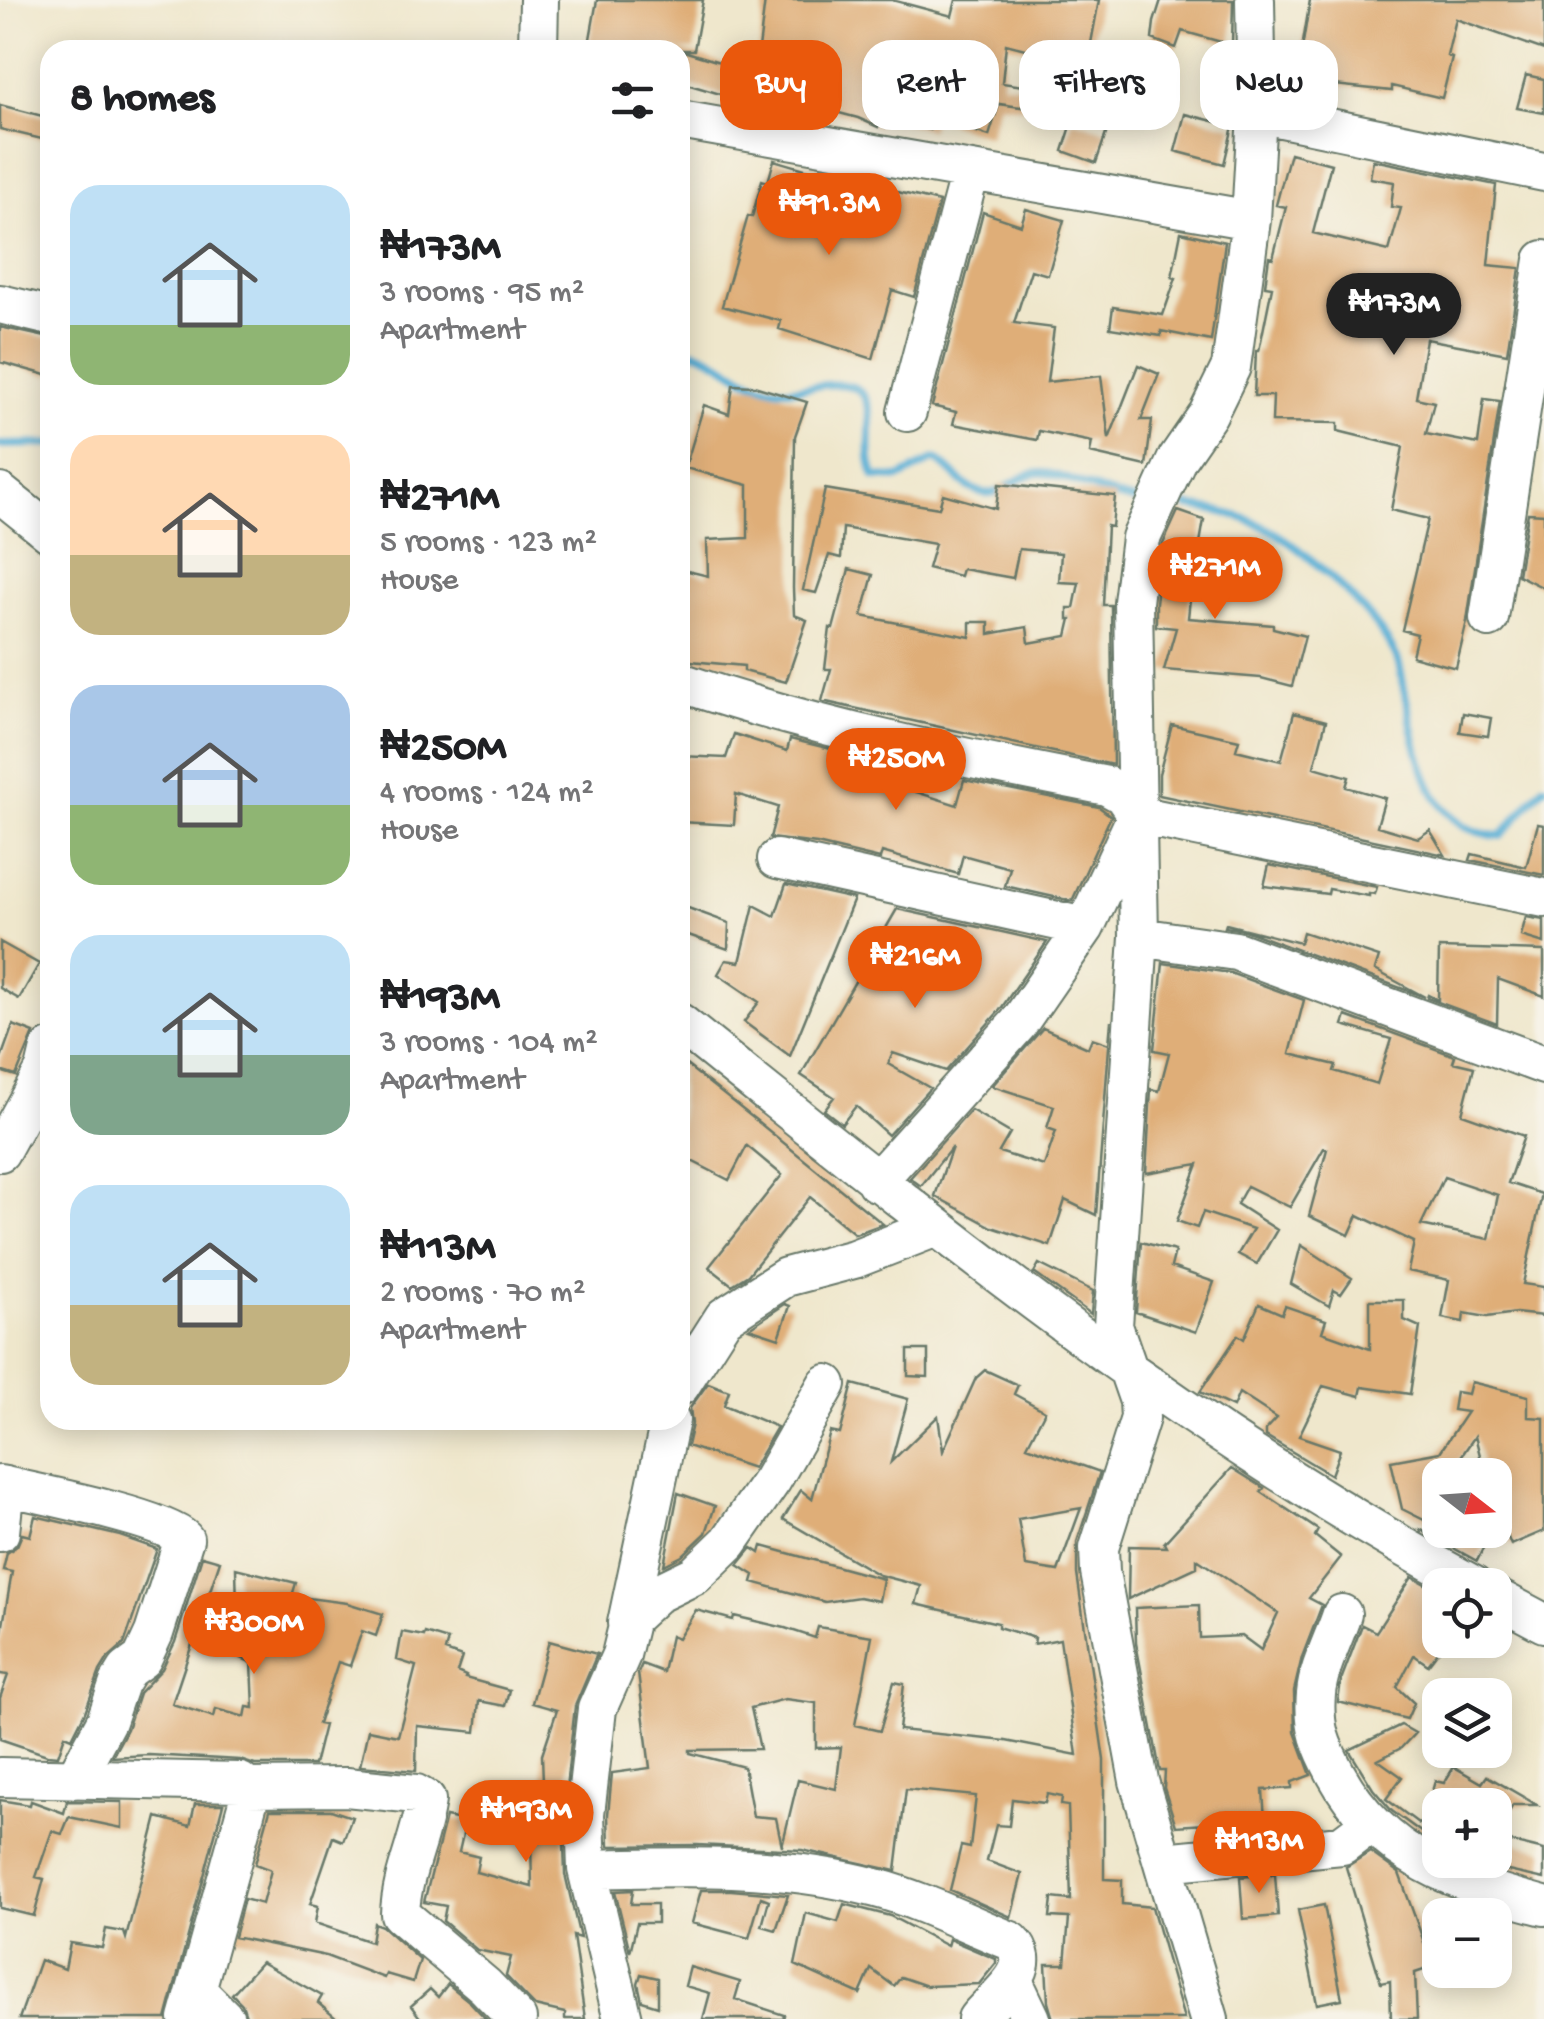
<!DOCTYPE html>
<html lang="en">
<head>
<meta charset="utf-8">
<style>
  body { margin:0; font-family:"Gochi Hand",sans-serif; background:#f6f6f6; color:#202124; height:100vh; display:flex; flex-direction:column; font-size:38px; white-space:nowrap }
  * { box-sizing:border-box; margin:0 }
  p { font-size:32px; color:#757577 }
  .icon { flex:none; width:55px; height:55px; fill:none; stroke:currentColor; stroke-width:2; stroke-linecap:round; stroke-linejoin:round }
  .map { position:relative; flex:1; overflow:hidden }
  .panel { position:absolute; left:40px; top:40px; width:650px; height:1390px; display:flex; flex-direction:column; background:#fff; border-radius:30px; box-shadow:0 5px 25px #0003 }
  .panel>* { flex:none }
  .guide { position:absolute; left:720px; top:40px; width:672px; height:90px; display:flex; gap:20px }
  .needle { width:65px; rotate:107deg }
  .controls { position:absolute; left:1422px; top:1458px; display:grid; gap:20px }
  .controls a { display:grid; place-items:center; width:90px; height:90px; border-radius:20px; background:#fff; box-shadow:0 5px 25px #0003; font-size:50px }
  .price { position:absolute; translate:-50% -85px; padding:0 22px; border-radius:35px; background:#ea580c; color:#fff; font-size:32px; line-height:65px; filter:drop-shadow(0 2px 5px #0008) }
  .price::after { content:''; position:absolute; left:50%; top:60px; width:30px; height:22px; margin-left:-15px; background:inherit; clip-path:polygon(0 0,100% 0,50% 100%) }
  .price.active { background:#222; color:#fff }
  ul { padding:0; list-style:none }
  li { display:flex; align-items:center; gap:30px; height:250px; padding:0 30px }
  li span { display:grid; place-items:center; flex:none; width:280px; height:200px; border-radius:30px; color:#555 }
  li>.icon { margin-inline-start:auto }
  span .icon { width:120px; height:120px; fill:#fffc; stroke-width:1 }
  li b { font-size:42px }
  h2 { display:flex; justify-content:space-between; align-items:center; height:120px; padding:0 30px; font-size:42px }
  .pill { padding:0 35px; border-radius:30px; background:#fff; box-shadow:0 5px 25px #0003; font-size:35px; line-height:90px }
  .pill.active { background:#ea580c; color:#fff }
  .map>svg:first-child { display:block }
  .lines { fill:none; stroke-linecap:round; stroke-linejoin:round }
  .stream { stroke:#58afd5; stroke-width:8 }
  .building { fill:#dfae78; fill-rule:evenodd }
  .minor-casing { stroke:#687869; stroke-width:42 }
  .minor { stroke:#fff; stroke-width:38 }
</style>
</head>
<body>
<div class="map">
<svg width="1544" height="2019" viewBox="0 0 1544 2019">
  <rect width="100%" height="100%" fill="#f7f3e8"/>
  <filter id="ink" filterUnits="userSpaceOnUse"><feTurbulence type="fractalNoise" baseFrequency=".01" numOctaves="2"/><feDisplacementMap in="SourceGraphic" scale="20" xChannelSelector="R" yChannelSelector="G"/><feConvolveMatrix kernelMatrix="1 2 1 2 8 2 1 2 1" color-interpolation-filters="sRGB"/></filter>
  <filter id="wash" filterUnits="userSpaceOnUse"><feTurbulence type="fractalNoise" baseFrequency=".0048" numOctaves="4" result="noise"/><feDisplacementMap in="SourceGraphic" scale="40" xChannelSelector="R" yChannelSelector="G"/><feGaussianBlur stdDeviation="2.25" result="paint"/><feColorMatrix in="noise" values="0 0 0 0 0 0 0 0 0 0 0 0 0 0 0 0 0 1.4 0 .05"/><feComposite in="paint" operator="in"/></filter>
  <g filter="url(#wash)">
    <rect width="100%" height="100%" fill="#efe7cc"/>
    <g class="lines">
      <path class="stream" d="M680 369 684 358 695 351C733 364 744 389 787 389 810 390 855 372 866 400 876 424 863 452 875 477L899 478 935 459C954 470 962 490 985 493 1006 497 1019 467 1050 474 1083 482 1111 499 1146 502
        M680 379 683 423 680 453
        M0 445 50 444
        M1187 506C1212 509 1237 514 1260 525 1302 544 1375 614 1396 656 1401 666 1402 681 1405 693 1418 751 1426 833 1501 836L1544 786"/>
    </g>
    <g id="blocks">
      <path class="building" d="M597 0H703L694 50H588Z
        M765 0H892L952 16 956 0H1099L1087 65 1006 44 1002 83 1061 91 1057 112 999 104 989 136 934 118 930 130 882 117 878 127 858 118 798 102 797 108 749 96 747 102 680 82V50L756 73Z
        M1161 0H1233L1232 45 1182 31 1176 48 1152 39 1154 22Z
        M1310 0H1544V50L1456 19 1447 56 1452 58 1442 98 1392 86V91L1305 82 1307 62 1300 61Z
        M1526 75 1544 79V113L1517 108Z
        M0 105 50 118V141L0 129Z
        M1185 114 1233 126 1224 164 1175 151Z
        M1073 120 1107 131 1096 163 1063 151Z
        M1290 153 1331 164 1313 233 1389 251 1401 208 1391 207 1394 182 1370 178 1373 160 1496 185 1488 265 1520 268 1507 354 1426 339 1416 398 1434 402 1426 434 1478 444 1484 399 1500 401 1467 621 1456 668 1412 656 1417 634 1402 630 1428 519 1391 510 1403 447 1338 431V423L1272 422 1273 396H1254L1256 351H1259L1272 287 1265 286 1269 257 1273 258 1286 207 1276 205Z
        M774 160 808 170 806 180 854 195 857 182 939 202 914 297 892 290 873 359 779 329 781 321 722 306 748 216 752 217 762 180 768 182Z
        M1026 209 1064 220 1048 275 1031 270 1014 323 1054 328 1047 382 1101 376 1109 439 1138 365 1159 374 1141 420H1152L1146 466 1090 453 1092 442 1039 431 1037 440 953 424 956 412 932 406 983 212 1021 225Z
        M1181 232 1225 242 1211 341 1161 331V336L1110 328 1113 307 1163 315 1176 278 1172 277Z
        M0 327 50 338V376L0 362Z
        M733 385 754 386 807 402 795 436 793 588 794 615 807 620 786 682 744 671V666L680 660V569L708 576 707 540 748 538V485L685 468 704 405 729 414Z
        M999 484 1115 496 1112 527 1107 526 1103 605H1111L1113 765 822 701 831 669H825L830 628 833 629 849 569 873 575 862 616 970 637V622H989V634L1027 627 1029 643 1067 636 1071 619H1068V608H1074L1079 583 1059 582 1061 553 1019 549 1013 578 962 569 960 576 928 568 935 544 843 528 841 558 829 555 816 593 803 590 825 489 939 508 943 494 996 509Z
        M1178 511 1204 520 1197 560 1194 559 1188 618 1273 625V628L1305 636 1292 686 1261 678 1164 670 1176 628 1156 626V603L1163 544Z
        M1528 513 1544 514V588L1518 575Z
        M1294 713 1326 721 1314 767 1349 777 1346 787 1385 798 1377 826 1418 838 1430 830 1445 855 1159 795V774L1172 725 1239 740 1236 750 1281 761Z
        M1463 713 1491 718 1488 736 1460 732Z
        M734 734 787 751 790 739 905 767 900 787 957 805 964 780 1099 807 1111 816 1072 901 1005 886 1010 868 963 855 958 874 882 852 880 859 817 844 770 838 778 807 736 794 734 825 680 822V756L726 758Z
        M1538 824 1544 825V875L1470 860 1472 854 1526 867Z
        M1269 865 1377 887 1375 894 1369 893V896L1329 889 1328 894 1264 886Z
        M786 884 854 899 790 1056 744 1022 759 1002 718 974 726 960 740 962 754 905 775 916Z
        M680 905 729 923 728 949 680 932Z
        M897 909 1047 942 1000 1010 946 1071 893 1053 888 1064 930 1088 888 1135 856 1106 842 1124 824 1110 834 1097 801 1075Z
        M1526 917 1544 920V943L1521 936Z
        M1226 924 1300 943 1303 932 1379 957 1375 970 1425 997 1244 930 1225 927Z
        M0 942 39 964 19 999 0 988Z
        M1439 948 1544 951V996L1498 979 1497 1024 1427 998 1428 995 1438 1000Z
        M1163 963 1230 973 1304 1000 1290 1054 1336 1065 1334 1071 1377 1084 1391 1039 1343 1025 1346 1016 1455 1056 1453 1062 1474 1067 1462 1114 1524 1136 1508 1183 1542 1194 1523 1284 1544 1287V1316L1516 1313 1487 1317 1464 1313 1463 1322 1442 1318 1449 1280 1408 1271 1414 1242 1358 1215 1349 1235 1309 1216 1327 1149 1324 1148 1290 1207 1247 1186 1237 1204 1277 1230 1257 1264 1238 1254 1253 1229 1203 1212 1197 1228 1177 1221 1198 1164 1146 1173 1151 1089 1159 1091 1169 1053 1154 1050ZM1444 1177 1498 1195 1489 1239 1421 1225Z
        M1111 1021 1096 1215 1065 1200 1050 1246 992 1227 935 1196 952 1147 921 1186 910 1178 971 1110 1010 1133 999 1152 1044 1166 1056 1131 1047 1128 1054 1106 992 1086 1043 1028 1088 1048 1092 1038 1109 1044Z
        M13 1025 34 1033 16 1076 0 1071V1061Z
        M680 1060 757 1121 883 1224 855 1234 810 1197 748 1275 732 1285 709 1267 782 1175 747 1146 729 1180 680 1155Z
        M1141 1242 1175 1251 1171 1267 1214 1282 1196 1332 1136 1312Z
        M1301 1245 1352 1278 1341 1294 1334 1290 1329 1306 1291 1284Z
        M1039 1264 1093 1291 1091 1314 1034 1273Z
        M1370 1300H1404V1320L1420 1327 1410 1394 1362 1387 1360 1396 1323 1386 1299 1436 1340 1450 1331 1475 1266 1436V1430L1277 1418 1239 1393 1233 1407 1200 1392 1238 1335 1244 1339 1259 1304 1282 1314 1285 1306 1326 1320 1322 1332 1370 1349Z
        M785 1304 790 1306 779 1338 749 1328Z
        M908 1350H928V1377L908 1376Z
        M985 1370 1018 1385 1014 1394 1045 1411 1027 1446 1100 1472 1077 1542V1574L1104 1760V1879L1122 1880V1904L1152 1907 1184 2019H1053L1048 2002 1046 1964H1065L1069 1918 1050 1917 1052 1898 1071 1900 1068 1806 1061 1805 1062 1797 1047 1794 1045 1803 1012 1799 1009 1826 996 1825 987 1861 1022 1874 1011 1917 950 1890 961 1846 970 1848 976 1796 906 1789 896 1871 802 1850 697 1845 609 1846 608 1815 612 1773 650 1768 638 1673 642 1664 663 1672 671 1636 678 1639 696 1610 733 1620 734 1616 785 1628 815 1638 818 1627 872 1636 855 1725 880 1731 894 1682 904 1684 899 1730 1006 1741 1077 1755 1060 1639 1034 1644 1035 1638 998 1627V1623L916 1604 921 1586 879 1575 783 1519 801 1490 812 1499 830 1432 840 1434 853 1384 908 1399 891 1462 938 1416 943 1451 976 1378ZM1081 1508 1058 1571 1026 1566 1018 1519ZM785 1699 816 1703V1748L841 1747 836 1789 798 1780 782 1846 776 1818 753 1816 744 1767 690 1753V1750L760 1749 751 1708Z
        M1471 1382 1528 1396V1417L1544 1418V1531L1511 1545 1495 1506V1475H1485L1475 1436 1454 1467 1440 1457V1528L1402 1509 1391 1461 1440 1452 1467 1412 1453 1410 1456 1392 1468 1394Z
        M708 1383 729 1391 724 1405 777 1427 753 1468 687 1446 692 1424 690 1408Z
        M1232 1468 1264 1488 1261 1492 1318 1530 1315 1536 1341 1557 1309 1598 1322 1605 1302 1657 1294 1691 1295 1732 1311 1775 1292 1782V1788L1263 1790 1265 1820 1176 1826 1164 1788 1165 1771H1160L1136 1643 1135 1608 1199 1605 1200 1638 1242 1636 1261 1650 1278 1613 1197 1559V1567L1128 1599 1129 1546 1166 1547 1164 1543Z
        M678 1493 715 1506 706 1533 682 1556 664 1565Z
        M35 1516 120 1536 157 1549 124 1644 108 1658 100 1671 85 1712 72 1738 65 1735 58 1756 47 1755 0 1739V1698L8 1675 0 1674V1643L12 1572 3 1570 7 1553 17 1546 22 1534 30 1536Z
        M1421 1530H1459L1486 1542 1477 1561Z
        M762 1546 883 1579 879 1601 859 1597 825 1602 752 1582 754 1575 738 1565 752 1548 760 1553Z
        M202 1556 220 1561 172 1704 214 1717 216 1709 245 1717 247 1707 254 1708 252 1663 231 1653 253 1608H237L236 1568 296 1583 292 1596 347 1603 383 1614 376 1636 362 1631 350 1666 338 1662 318 1724 324 1725 314 1765H255L240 1760 149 1755 112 1757 127 1729 139 1693 162 1669 175 1642Z
        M1412 1577 1440 1592V1609L1426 1630 1444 1644 1428 1665 1414 1655 1397 1687 1414 1703 1407 1719 1338 1702 1341 1680 1362 1625 1376 1632Z
        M402 1632 424 1636 425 1633 448 1640 445 1651 462 1657 457 1672 466 1676 465 1678 509 1690 505 1706 479 1701 476 1732 417 1726 416 1771 360 1766 368 1730 398 1736 416 1666 397 1660Z
        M549 1641 597 1654 575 1706 563 1815 565 1874 580 1938 573 1936 585 2019H565V2013L535 2006 506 1976 511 1957 477 1950 443 1921 446 1906 424 1902 446 1817 466 1821 459 1852 479 1857 476 1872 532 1887 531 1839 500 1840 499 1812 544 1810 542 1755 557 1710 532 1703Z
        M1401 1725 1415 1733 1401 1748 1378 1760 1402 1777 1386 1799 1422 1826 1435 1781 1444 1783 1454 1767 1482 1783 1487 1776 1537 1805H1513L1495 1837V1805H1440V1845L1436 1843 1392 1811 1373 1789 1349 1750Z
        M0 1800 30 1805 31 1801 64 1813 67 1801 122 1802V1828L69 1817 62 1834 52 1831 36 1877 44 1879 34 1916 0 1908Z
        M195 1804H223L166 2019H19L40 1960 65 1969 70 1943 102 1948 106 1929 124 1932 126 1938 157 1817 190 1826Z
        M270 1810H331L352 1817 343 1841 333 1837 310 1904 318 1906 315 1923 371 1942 374 1923 382 1926 420 1960 413 1982 386 1974 384 1978 326 1956 234 1937 244 1899 262 1904 271 1870 255 1864Z
        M1495 1838 1544 1850V1879L1495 1868Z
        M1370 1852 1399 1873 1433 1967 1415 1973 1417 2019H1391L1390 1981 1381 1983 1346 1867Z
        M1275 1874 1278 1916 1243 1919 1240 1877Z
        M633 1890 631 1904H657V1923H637L630 1952 615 1891Z
        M701 1890H731L788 1895 776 1930 762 1926 769 1900 761 1897 749 1938 692 1923Z
        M844 1904 890 1916 947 1946 949 1939 996 1959V1963L979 1984 927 1986 901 1977 894 1986 871 1969 860 1994 795 1965 806 1913 838 1922Z
        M1324 1905 1342 1999 1317 2004 1298 1910Z
        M261 1962 322 1996 318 2003 337 2019H247L242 2004 232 1994Z
        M690 1967 740 1982 735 1999 784 2015 783 2019H703L710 1993 685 1986Z
        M641 1974 658 1978V2006L642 2001 638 1983Z
        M448 1984 470 2002 486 2019H421L411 2006 430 1989 438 1997Z"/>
    </g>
  </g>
  <g filter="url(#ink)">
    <use href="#blocks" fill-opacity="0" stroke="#687869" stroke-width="2.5"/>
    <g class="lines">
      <defs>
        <path id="minor" d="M538 50 539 0
          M1257 113 1544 172
          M680 120 1251 220
          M0 304 50 316
          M907 412 970 172
          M0 493 50 533
          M1489 618 1544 260
          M680 682C818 729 963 758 1107 786L1123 795 1137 815 1544 898
          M777 859 1085 927
          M1139 937 1236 951 1544 1065
          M680 1023C936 1228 1182 1430 1473 1585
          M0 1152 45 1070 50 1049
          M876 1182 1018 1024 1085 927 1132 826
          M680 1386 724 1317 786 1277 854 1259 934 1228
          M0 1485C36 1493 163 1518 184 1539L154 1633 142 1659 127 1670 119 1683 106 1721 75 1779
          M0 1532 5 1486
          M1495 1597 1544 1623
          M1342 1614C1334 1639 1318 1668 1316 1694 1313 1728 1321 1746 1336 1774 1382 1858 1458 1883 1544 1906
          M627 1623 670 1420
          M0 1777 240 1782 247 1788 346 1787 416 1794 426 1800C421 1839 401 1875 400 1914L485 1986 517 2019
          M1163 1862 1342 1845 1371 1823
          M587 1869C684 1866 781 1863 876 1888 922 1900 967 1924 1011 1941 1040 1969 993 1998 977 2019
          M1013 1981 1031 2019
          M196 1990 225 2019
          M188 2019 250 1795 247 1788
          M623 2019 587 1869 585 1814 597 1709 621 1655 630 1618 656 1594 695 1575 729 1542 772 1480 827 1384
          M1209 2019 1139 1781 1100 1572 1099 1548 1140 1418 1139 1401 1113 1326 1139 937 1133 602 1141 538 1177 459 1208 414 1231 367 1251 220 1257 113 1255 0"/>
      </defs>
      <use href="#minor" class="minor-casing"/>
      <use href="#minor" class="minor"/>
    </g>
  </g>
</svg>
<div class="controls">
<a><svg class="needle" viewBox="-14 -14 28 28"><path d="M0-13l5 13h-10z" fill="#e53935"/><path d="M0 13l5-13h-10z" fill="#757577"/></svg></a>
<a><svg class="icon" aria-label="locate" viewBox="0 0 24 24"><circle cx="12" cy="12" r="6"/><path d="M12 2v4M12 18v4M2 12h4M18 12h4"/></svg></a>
<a><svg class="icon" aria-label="layers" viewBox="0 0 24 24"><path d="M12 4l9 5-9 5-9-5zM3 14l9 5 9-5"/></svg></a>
<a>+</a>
<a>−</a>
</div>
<b class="price" style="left:829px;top:258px">₦91.3M</b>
<b class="price active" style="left:1394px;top:358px">₦173M</b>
<b class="price" style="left:1215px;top:622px">₦271M</b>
<b class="price" style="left:896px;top:813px">₦250M</b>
<b class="price" style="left:915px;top:1011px">₦216M</b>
<b class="price" style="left:254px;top:1677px">₦300M</b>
<b class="price" style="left:526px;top:1865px">₦193M</b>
<b class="price" style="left:1259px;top:1896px">₦113M</b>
<div class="guide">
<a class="pill active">Buy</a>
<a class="pill">Rent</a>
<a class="pill">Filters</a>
<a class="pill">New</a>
</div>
<section class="panel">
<h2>8 homes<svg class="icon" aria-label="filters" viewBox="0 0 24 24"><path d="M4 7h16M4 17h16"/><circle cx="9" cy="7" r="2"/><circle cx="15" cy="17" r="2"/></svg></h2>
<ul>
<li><span style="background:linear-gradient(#bfe0f5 70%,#8fb573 0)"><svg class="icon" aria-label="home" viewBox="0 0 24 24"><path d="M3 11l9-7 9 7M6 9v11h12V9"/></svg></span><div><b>₦173M</b><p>3 rooms · 95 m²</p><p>Apartment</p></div></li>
<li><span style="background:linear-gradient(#ffd9b3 60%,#c2b280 0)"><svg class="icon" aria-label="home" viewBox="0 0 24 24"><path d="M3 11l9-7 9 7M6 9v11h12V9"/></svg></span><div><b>₦271M</b><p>5 rooms · 123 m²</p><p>House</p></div></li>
<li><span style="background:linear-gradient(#a9c7e8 60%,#8fb573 0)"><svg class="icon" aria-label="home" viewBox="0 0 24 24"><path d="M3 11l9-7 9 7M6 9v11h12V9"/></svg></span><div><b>₦250M</b><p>4 rooms · 124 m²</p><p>House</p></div></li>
<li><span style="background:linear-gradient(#bfe0f5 60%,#7fa58c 0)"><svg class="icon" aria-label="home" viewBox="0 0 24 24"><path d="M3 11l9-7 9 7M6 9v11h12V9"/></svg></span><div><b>₦193M</b><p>3 rooms · 104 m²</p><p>Apartment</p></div></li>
<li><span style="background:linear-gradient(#bfe0f5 60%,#c2b280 0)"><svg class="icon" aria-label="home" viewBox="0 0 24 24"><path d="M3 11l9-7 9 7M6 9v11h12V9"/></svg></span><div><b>₦113M</b><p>2 rooms · 70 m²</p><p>Apartment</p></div></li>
</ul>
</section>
</div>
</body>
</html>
